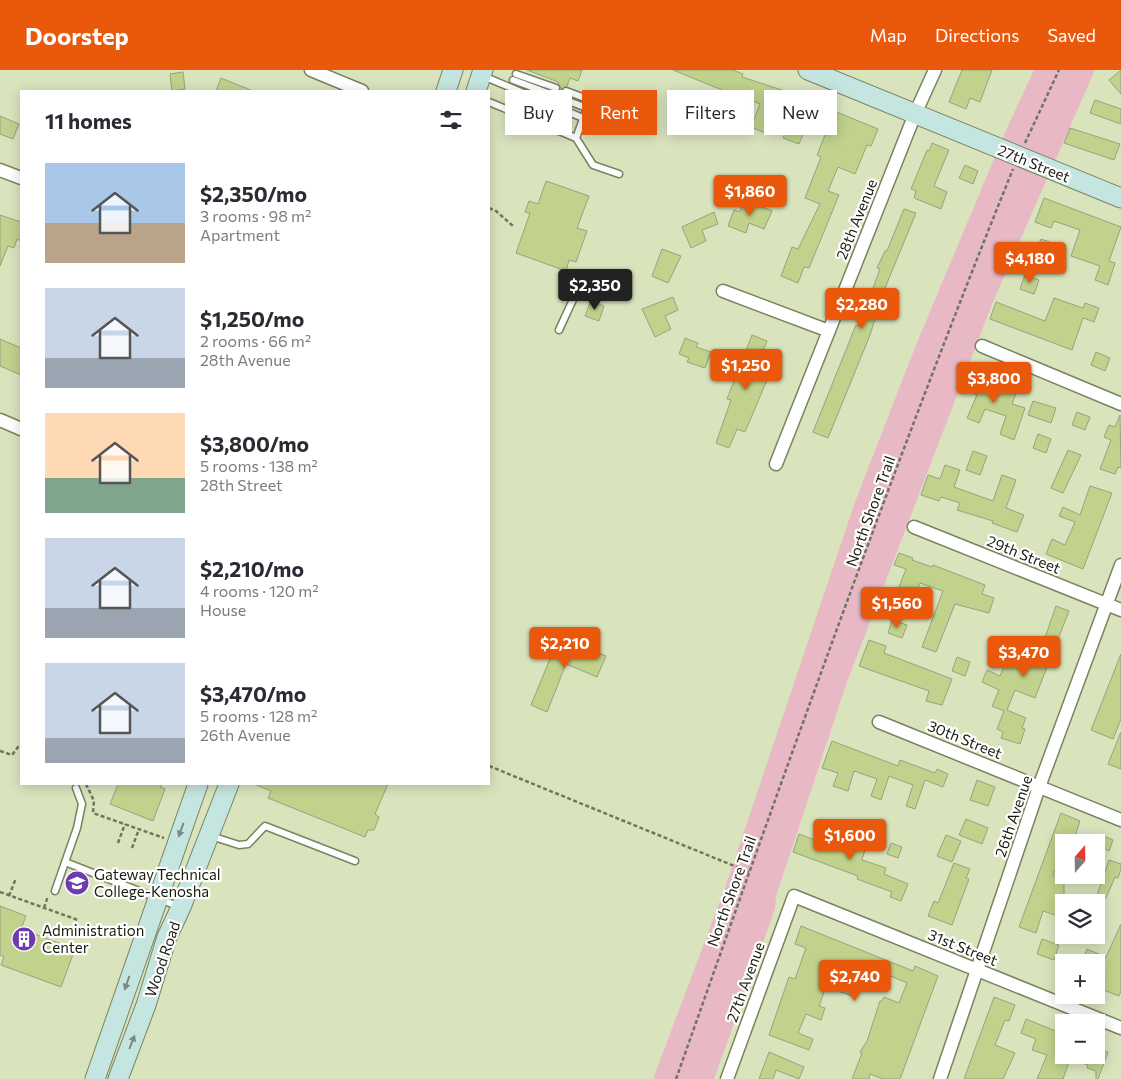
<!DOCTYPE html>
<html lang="en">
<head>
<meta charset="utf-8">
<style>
  body { margin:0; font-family:Commissioner,sans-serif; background:#f2f2f3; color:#2b2b33; height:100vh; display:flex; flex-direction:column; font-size:19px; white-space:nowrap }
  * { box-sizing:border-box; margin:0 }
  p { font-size:16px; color:#7c7c81 }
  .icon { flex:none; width:28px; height:28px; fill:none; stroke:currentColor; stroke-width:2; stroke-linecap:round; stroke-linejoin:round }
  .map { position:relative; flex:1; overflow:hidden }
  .panel { position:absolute; left:20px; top:20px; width:470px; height:695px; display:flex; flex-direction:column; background:#fff; border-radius:0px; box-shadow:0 2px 12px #0003 }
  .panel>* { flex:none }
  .top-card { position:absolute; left:505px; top:20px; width:475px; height:45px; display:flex; gap:10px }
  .needle { width:32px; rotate:20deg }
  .controls { position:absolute; left:1055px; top:764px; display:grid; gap:10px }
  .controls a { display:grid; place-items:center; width:50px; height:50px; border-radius:0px; background:#fff; box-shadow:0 2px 12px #0003; font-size:25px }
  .price { position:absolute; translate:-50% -42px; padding:0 11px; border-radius:5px; background:#ea580c; color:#fff; font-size:16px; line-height:32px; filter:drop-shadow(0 1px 2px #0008) }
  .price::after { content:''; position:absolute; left:50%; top:30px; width:15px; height:11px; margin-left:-8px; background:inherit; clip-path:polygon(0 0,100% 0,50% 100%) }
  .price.selected { background:#222; color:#fff }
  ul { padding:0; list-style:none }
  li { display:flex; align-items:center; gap:15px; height:125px; padding:0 25px }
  li span { display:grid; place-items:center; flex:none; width:140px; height:100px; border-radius:0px; color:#555 }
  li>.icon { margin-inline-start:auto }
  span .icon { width:60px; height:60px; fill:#fffc; stroke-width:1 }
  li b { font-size:21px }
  h2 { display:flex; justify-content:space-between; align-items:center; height:60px; padding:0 25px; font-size:21px }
  .tag { padding:0 18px; border-radius:0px; background:#fff; box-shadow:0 2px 12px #0003; font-size:18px; line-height:45px }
  .tag.selected { background:#ea580c; color:#fff }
  header { display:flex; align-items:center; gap:30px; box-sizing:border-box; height:70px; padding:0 25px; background:#ea580c; color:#fff }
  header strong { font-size:24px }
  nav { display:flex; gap:28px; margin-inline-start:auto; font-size:18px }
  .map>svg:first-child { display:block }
  .green { fill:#e8b8c5 }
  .building { fill:#c0d28c; stroke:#98a27e }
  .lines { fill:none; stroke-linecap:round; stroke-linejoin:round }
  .lane-casing { stroke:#79835f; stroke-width:9 }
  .street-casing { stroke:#79835f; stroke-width:15 }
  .secondary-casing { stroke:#79835f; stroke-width:21 }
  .path { stroke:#6f765d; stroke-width:2.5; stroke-dasharray:4 2.5; stroke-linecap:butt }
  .lane { stroke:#fff; stroke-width:6 }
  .street { stroke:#fff; stroke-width:12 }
  .secondary { stroke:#c5e5e0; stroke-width:19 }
  .oneway { fill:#778b82 }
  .labels { text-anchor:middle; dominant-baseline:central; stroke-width:4.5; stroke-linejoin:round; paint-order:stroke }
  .street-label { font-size:15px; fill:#181c0e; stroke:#fff }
  .poi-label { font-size:15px; fill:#181c0e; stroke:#fff; text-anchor:start }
</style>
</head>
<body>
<header>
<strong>Doorstep</strong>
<nav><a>Map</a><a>Directions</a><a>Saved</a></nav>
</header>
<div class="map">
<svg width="1121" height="1009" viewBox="0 0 1121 1009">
  <rect width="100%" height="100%" fill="#d9e4bd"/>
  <path class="green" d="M1034 0H1095L992 234 847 612 776 826 775 839 714 1009H653L725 818 855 432 916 275 1007 58Z"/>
  <path class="building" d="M527 0H582L578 11 570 8 567 16 562 19V24L558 29 560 33 553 30 557 28 561 19 558 12Z
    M673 0H733L743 4 742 7 785 21 878 59 871 76 867 75 855 104 838 97 828 121 839 125 809 198 804 197 798 213 781 206 792 177 798 179 820 134 805 128 821 87 817 85 827 60 808 52 799 74 783 68 793 44 775 37 765 63 751 57 760 34 740 26 729 55 716 50 726 24 721 23 722 20Z
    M962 0H992L980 32 970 28 966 39 949 32Z
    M1121 0V24L1109 10Z
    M183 2 185 19 172 21 170 4Z
    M221 8 253 21H216Z
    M1095 30 1121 39V54L1090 43Z
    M0 46 19 54 13 69 0 64Z
    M1070 58 1120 74 1114 90 1064 73Z
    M932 73 949 80 934 116 947 122 941 139 914 128 916 121 911 119 927 80 929 81Z
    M965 95 978 101 973 114 959 108Z
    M546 111 589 126 577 158 587 161 576 192 569 190 566 201 516 183 530 143 525 142 529 131 538 134Z
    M1044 128 1121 157 1109 191 1115 193 1108 215 1095 210 1100 196 1071 186 1080 160 1054 151 1051 158 1035 152Z
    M744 130 772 141 764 159 749 153 746 163 728 156 734 140 740 142Z
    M904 139 916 143 885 218 870 265 828 368 813 362 856 255 859 256 880 199 877 198 885 181H887Z
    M714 142 718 154 702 160 706 171 691 178 682 157Z
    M0 145 21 152V171L17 169 14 178 8 176 0 196Z
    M1041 169 1055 174 1050 186 1036 181Z
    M662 179 681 186 668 213 652 206Z
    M1025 205 1039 210 1034 224 1020 219Z
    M673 227 678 240 665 246 671 259 655 267 642 239Z
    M1054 228 1083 238 1085 233 1099 238 1094 252 1083 248 1072 280 990 249 996 232 1045 251Z
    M591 231 604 236 599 251 585 246Z
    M752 265 767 271 761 286 775 291 745 362 737 359 729 378 716 373 731 330 727 329Z
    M685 268 698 273 696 277 711 282 705 298 687 292 689 288 679 284Z
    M0 269 21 278V305L0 296Z
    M1096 282 1110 288 1105 301 1091 295Z
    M968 304 1016 323 1012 334 1025 338 1014 370 1000 364 1006 346 985 339 979 353 967 348 977 325 963 320Z
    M1033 331 1056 338 1051 353 1028 345Z
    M1077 342 1090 347 1085 360 1072 355Z
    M1120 345 1121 398 1118 397 1115 404 1100 399 1111 370 1104 367 1109 355 1115 357Z
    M1038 364 1051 369 1046 383 1033 378Z
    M1068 380 1081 385 1063 423 1051 418Z
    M973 381 987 386 980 405 966 400Z
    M945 395 960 400 954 417 993 431 1002 405 1016 410 1006 438 1024 445 1017 462 992 453 993 451 957 440 960 433 941 427 939 431 921 425 928 405 940 409Z
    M1090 416 1112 423 1083 499 1046 484 1052 469 1065 475 1075 452 1059 446 1063 437 1080 445Z
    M899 483 913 488 912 490 932 497 933 495 985 515 982 524 994 528 989 543 955 534 936 582 922 577 943 521 920 513 916 523 899 517 906 499 894 495Z
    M1056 536 1069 541 1035 628 1015 620 1007 640 1026 648 1022 658 1025 659 1020 674 1001 668 1003 662 997 659 1004 641 992 636 999 620 982 612 987 600 1000 606 1009 585 1025 592 1030 578 1040 582Z
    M892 550 907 555 902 568 888 563Z
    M559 567 606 586 597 607 566 594 547 642 531 635Z
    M869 570 886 576 884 583 952 609 942 635 926 631 929 621 859 596Z
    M1121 584V649L1113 669 1091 660Z
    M957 587 970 592 965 606 952 601Z
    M1121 662V699L1108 694Z
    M832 671 898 696 900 690 935 703 937 699 948 704 943 717 925 710 915 739 906 736 913 715 889 706 881 730 871 726 877 709 854 701 848 721 833 716 838 703 822 698Z
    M977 710 995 717 988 736 970 730Z
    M118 714H162L160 717 165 719 153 751 110 734Z
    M254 714H388L375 744 379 747 374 760H368L365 767 268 728 271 721Z
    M1061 743 1080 751 1073 772H1064V783L1062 782 1053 805 1061 808 1060 811 1064 813V848L1043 841 1036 863 1019 857Z
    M966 749 988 758 982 774 959 765Z
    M856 762 869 766 862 790 886 798 884 804 908 814 901 831 890 827 892 822 857 809 858 806 793 782 799 764 815 770 817 765 851 777Z
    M946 765 961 771 952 792 937 786Z
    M1101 765 1113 770 1109 781 1097 775Z
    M891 773 902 777 898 788 887 784Z
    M1109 790 1121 794V799L1118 808 1115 807 1106 828 1097 825Z
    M954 793 970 799 966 808 969 809 952 855 928 846 934 831 938 833Z
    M0 836 26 846 21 859 75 879 61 917 1 895 4 887 0 885Z
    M1121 854V921L1119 926 1096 917V892H1082L1087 879 1106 887Z
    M801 856 913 901 915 896 938 906 900 1009H883L870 1004 869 1009H852L862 983 860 982 867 971 880 931H882L884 927 899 933 907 913 881 902 879 907 864 902 855 927 826 917 819 936 825 938 821 950 806 944 798 963 813 969 809 980 769 965 789 907 795 909 806 878 795 874Z
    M1042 869 1059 875 1054 890 1037 884Z
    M994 927 1015 935 1009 951 1005 950 995 975 1015 983 1003 1009H964Z
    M1026 949 1063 964 1055 985H1096V978L1108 982 1098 1009H1096V1001L1087 998 1088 995 1070 989 1063 1009H1037L1047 985 1032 980 1036 969 1021 963Z
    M769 982 804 997 799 1009 776 1000 773 1009H759Z"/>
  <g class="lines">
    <defs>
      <path id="lane" d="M516 4 556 18
        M483 6 583 48
        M513 10 553 25
        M566 21 590 30 576 68 593 95 619 104
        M563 29 587 38
        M617 31 643 41
        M489 32 576 68
        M559 260 576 223
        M211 766 239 775 248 774 265 756 355 791
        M65 792 180 837
        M55 821 77 758 82 734 76 718"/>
      <path id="street" d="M311 0 362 21
        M0 100 21 108
        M723 221 829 261
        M982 276 1121 334
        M0 350 21 359
        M776 394 915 44 935 0
        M914 457 1121 540
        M879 652 1121 750
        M727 1009 794 826 1121 958
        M940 1009 1039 717 1121 495"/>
      <path id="secondary" d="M808 0 1121 128
        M446 21 453 0
        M476 21 483 0
        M95 1009 198 714
        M118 1009 146 935 167 867 181 837 229 714"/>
    </defs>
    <use href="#lane" class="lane-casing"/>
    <use href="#street" class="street-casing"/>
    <use href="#secondary" class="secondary-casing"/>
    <path class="path" d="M1025 73 1059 0
      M489 138 496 141 513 156
      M0 681 12 685 18 677H21
      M489 696 749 802
      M86 714 94 731 93 743 164 768
      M118 773 125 754
      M132 778 139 759
      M0 822 78 850
      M9 826 16 808
      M44 838 48 826
      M676 1009C784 704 892 398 1013 99"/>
    <use href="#lane" class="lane"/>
    <use href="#street" class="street"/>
    <use href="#secondary" class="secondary"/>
  </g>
  <defs><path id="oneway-solid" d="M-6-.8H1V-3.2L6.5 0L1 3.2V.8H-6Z" transform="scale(1.25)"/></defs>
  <g class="oneway">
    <use href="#oneway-solid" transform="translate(181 760) rotate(110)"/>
    <use href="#oneway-solid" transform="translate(127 913) rotate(109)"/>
    <use href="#oneway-solid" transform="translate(132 972) rotate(-69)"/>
  </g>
  <defs>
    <symbol id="university-disc" viewBox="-11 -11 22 22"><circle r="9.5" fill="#6f39b0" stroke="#fff"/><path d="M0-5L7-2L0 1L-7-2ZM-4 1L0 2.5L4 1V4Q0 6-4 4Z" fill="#fff"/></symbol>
    <symbol id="building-disc" viewBox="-11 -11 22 22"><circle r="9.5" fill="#6f39b0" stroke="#fff"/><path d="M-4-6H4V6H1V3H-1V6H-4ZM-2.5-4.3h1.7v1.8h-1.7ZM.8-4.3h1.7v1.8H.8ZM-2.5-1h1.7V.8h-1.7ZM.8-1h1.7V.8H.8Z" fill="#fff"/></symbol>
  </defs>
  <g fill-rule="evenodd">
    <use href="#university-disc" x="63" y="799" width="28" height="28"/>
    <use href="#building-disc" x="10" y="855" width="28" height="28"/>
  </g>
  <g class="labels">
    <g class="street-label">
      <text transform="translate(1034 93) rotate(22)">27th Street</text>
      <text transform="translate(856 149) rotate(-68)">28th Avenue</text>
      <text transform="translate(870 441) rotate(-70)">North Shore Trail</text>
      <text transform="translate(1024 484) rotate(22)">29th Street</text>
      <text transform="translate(965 669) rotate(22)">30th Street</text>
      <text transform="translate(1013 746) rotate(-71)">26th Avenue</text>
      <text transform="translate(731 821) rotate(-70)">North Shore Trail</text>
      <text transform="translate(963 877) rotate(22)">31st Street</text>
      <text transform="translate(162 889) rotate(-71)">Wood Road</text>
      <text transform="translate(745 912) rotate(-70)">27th Avenue</text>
    </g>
    <g class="poi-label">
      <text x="94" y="804">Gateway Technical<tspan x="94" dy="17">College-Kenosha</tspan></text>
      <text x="42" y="860">Administration<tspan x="42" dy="17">Center</tspan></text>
    </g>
  </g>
</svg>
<div class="controls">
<a><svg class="needle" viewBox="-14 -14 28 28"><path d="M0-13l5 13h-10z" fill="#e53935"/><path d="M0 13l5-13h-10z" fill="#7c7c81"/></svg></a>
<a><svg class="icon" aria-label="layers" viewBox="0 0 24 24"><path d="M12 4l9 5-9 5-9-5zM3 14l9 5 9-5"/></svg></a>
<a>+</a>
<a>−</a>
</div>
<b class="price" style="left:750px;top:147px">$1,860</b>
<b class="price" style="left:1030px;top:214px">$4,180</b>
<b class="price selected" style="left:595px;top:241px">$2,350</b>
<b class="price" style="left:862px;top:260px">$2,280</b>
<b class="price" style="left:746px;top:321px">$1,250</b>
<b class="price" style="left:994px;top:334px">$3,800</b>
<b class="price" style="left:897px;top:559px">$1,560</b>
<b class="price" style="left:565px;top:599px">$2,210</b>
<b class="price" style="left:1024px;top:608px">$3,470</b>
<b class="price" style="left:850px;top:791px">$1,600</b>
<b class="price" style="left:855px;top:932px">$2,740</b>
<div class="top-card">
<a class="tag">Buy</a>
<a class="tag selected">Rent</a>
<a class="tag">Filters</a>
<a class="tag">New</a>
</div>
<section class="panel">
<h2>11 homes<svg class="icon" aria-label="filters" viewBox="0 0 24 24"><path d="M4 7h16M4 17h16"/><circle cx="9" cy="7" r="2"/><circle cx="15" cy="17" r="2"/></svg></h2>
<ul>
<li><span style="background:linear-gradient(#a9c7e8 60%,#b9a48a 0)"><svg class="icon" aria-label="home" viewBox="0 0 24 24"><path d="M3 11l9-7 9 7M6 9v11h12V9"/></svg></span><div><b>$2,350/mo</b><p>3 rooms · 98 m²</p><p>Apartment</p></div></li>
<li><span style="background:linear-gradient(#c9d6e8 70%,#9aa5b1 0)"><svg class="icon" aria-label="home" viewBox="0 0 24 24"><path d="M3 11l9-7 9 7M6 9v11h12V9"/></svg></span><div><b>$1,250/mo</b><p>2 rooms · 66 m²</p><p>28th Avenue</p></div></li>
<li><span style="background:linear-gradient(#ffd9b3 65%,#7fa58c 0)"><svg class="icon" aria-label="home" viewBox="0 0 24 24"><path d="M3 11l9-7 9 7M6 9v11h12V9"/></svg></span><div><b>$3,800/mo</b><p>5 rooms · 138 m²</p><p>28th Street</p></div></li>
<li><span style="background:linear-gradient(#c9d6e8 70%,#9aa5b1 0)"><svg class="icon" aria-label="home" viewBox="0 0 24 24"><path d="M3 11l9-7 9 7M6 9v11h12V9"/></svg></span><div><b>$2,210/mo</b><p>4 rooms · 120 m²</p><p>House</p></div></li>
<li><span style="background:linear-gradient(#c9d6e8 75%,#9aa5b1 0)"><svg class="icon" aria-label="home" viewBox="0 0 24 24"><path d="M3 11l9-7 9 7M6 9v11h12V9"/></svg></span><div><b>$3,470/mo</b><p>5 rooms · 128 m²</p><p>26th Avenue</p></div></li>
</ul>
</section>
</div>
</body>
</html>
